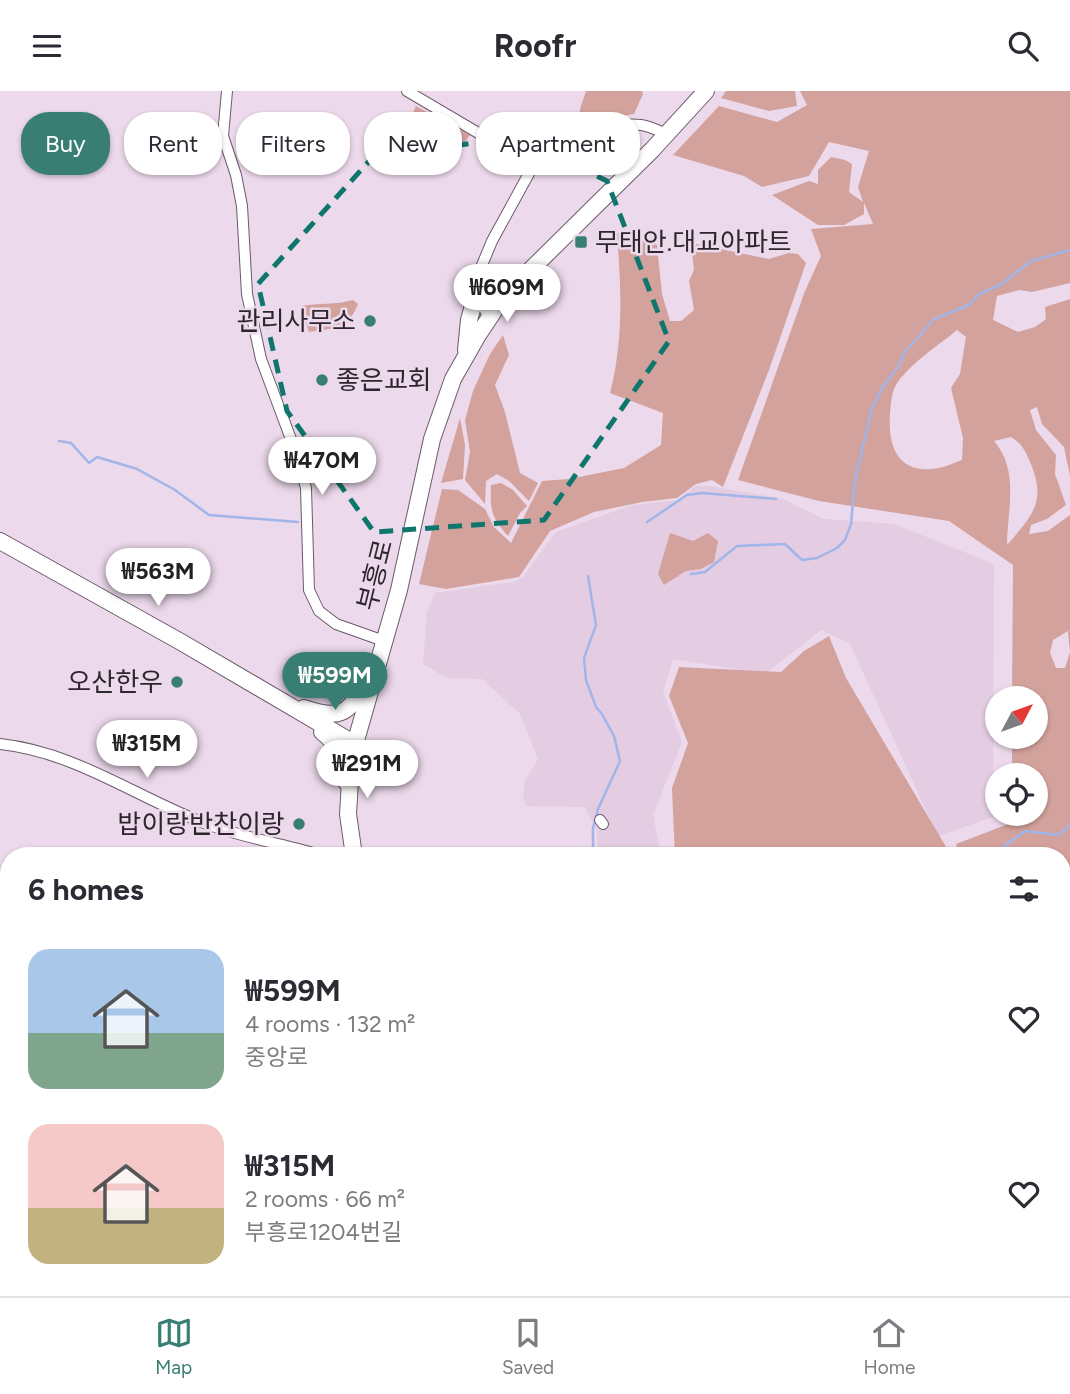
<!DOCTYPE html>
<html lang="en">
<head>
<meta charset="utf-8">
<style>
  body { margin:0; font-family:Figtree,"Noto Sans KR",sans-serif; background:#f2f2f3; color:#2b2b33; height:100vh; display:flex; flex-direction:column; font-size:26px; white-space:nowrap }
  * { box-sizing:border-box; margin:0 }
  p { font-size:23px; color:#7c7c81 }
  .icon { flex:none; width:38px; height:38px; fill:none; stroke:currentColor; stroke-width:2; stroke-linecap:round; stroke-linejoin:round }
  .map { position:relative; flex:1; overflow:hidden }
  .side { position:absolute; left:0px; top:756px; width:1071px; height:450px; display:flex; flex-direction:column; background:#fff; border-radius:28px 28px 0 0; box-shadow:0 2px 5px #0004 }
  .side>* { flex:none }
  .top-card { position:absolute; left:21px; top:21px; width:700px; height:63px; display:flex; gap:14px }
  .needle { width:46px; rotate:49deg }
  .tools { position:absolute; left:985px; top:595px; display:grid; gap:14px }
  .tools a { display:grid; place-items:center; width:63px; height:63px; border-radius:50%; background:#fff; box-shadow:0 2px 5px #0004; font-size:35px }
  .price { position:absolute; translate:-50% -60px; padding:0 16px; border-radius:24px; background:#fff; color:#222; font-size:23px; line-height:46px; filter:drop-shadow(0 2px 4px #0008) }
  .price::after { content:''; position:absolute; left:50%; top:42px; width:21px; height:16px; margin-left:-10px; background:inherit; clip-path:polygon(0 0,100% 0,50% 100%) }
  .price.active { background:#397e72; color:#fff }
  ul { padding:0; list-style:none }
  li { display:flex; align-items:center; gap:21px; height:175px; padding:0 28px }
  li span { display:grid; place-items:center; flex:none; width:196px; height:140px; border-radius:21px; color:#555 }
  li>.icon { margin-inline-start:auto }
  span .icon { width:84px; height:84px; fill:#fffc; stroke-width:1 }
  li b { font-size:30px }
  h2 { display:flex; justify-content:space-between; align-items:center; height:84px; padding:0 28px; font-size:30px }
  .tag { padding:0 24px; border-radius:28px; background:#fff; box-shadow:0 2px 5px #0004; font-size:24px; line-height:63px }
  .tag.active { background:#397e72; color:#fff }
  header { display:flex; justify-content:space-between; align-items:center; height:91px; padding:0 28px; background:#fff; font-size:32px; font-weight:700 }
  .dock { display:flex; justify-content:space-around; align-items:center; height:98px; border-top:2px solid #e1e1e2; background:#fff; font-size:19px; color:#7c7c81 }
  .dock a { display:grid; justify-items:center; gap:4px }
  .dock .active { color:#397e72 }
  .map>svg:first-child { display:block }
  .built { fill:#e4cce3 }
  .green { fill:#d4a29c; fill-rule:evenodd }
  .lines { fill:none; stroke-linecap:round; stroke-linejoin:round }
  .stream { stroke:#a2b5e9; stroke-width:2.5 }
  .minor-casing { stroke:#6a5a69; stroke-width:12 }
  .secondary-casing { stroke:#6a5a69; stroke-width:18 }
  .minor { stroke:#fff; stroke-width:10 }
  .secondary { stroke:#fff; stroke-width:16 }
  .marked { fill:none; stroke:#0f766e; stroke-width:5; stroke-dasharray:14 9; stroke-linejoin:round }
  .poi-dot { fill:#397e72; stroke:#ecd9eb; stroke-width:2.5 }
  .labels { text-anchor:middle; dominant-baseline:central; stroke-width:5; stroke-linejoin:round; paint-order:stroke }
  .poi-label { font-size:26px; fill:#2d262d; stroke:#ecd9eb; text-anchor:end }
  .street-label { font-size:26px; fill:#2d262d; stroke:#ecd9eb }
</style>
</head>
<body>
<header><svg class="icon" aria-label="menu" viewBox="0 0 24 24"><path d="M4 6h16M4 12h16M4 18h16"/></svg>Roofr<svg class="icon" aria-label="search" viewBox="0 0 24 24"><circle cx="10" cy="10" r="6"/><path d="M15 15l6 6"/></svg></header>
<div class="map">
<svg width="1070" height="1205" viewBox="0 0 1070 1205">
  <rect width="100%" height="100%" fill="#ecd9eb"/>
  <path class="built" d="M696 395H711L783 408 824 428 894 433 994 473 993 726 938 745 850 553 821 539 765 583 673 568 663 601 682 651 653 724 661 765H598L597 740 585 716 526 715 523 705 525 690 538 668 520 623 482 588 447 587 423 573 427 522 435 502 513 491 523 486 556 441 632 414 677 409Z
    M1062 965 1070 976V1176L1062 1189Z
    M587 1197H1058L1053 1205H589Z"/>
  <path class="green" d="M586 0H642L643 3 634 23 579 32 580 18Z
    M726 0H795L797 15 769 20 721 7Z
    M800 0H1070V192L1032 201 1019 199 997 205 993 229 1018 241 1035 236 1046 228 1045 216 1070 208V385L1064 356 1042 333 1037 316 1030 319 1036 339 1056 364 1055 383 1066 414 1047 428 1031 434 1029 443 1048 440 1070 424V950L1062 943V765H960L956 753 1011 732 1012 723H1036V684H1012V646H1036V607H1012L1013 474 949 430 819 410 738 389 805 200 821 165 811 138 873 133 864 112V123L844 134H818L772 104 809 90 818 93V79L831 66 845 69 852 73 849 101 863 111 858 96 869 60 829 51 809 85 762 96 744 85 673 64 719 15 777 31 807 14ZM957 239 966 246 960 283 951 297 963 347 962 369C953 372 941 378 931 378 896 381 888 352 890 324 891 311 891 299 900 288 916 268 938 255 957 239ZM1011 346C1022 353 1025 359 1030 371 1047 410 1033 424 1007 454 1007 420 1020 380 994 350ZM1068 540 1070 561 1065 577H1056L1050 562 1053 549Z
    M416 15 470 44 453 68 440 66 417 46 401 48Z
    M617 142 657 154 662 203 670 230H681L694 219 689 190 694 179 691 152 769 168 789 162 798 163 806 172 769 279 723 396 712 389 696 393 677 407 642 411 594 421 550 440 519 486 446 498 419 493 442 398 458 399 485 418 494 436 511 452 542 390 569 388 624 377 661 354 663 322 610 302C624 248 621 197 617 142Z
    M353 209 358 213C348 239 333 237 309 241L301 215C319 212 336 214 353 209Z
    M503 244 509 264 495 294 505 321 520 382 538 392 529 410 509 390 497 383 486 390 485 413 465 389 470 361 465 329 473 300 490 263Z
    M460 327 465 354 463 388 441 392Z
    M501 392 513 399 527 415 520 422 508 445C491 426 490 419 491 394Z
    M670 442 693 450 708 442 718 450 714 471 701 478 686 480 664 494 658 483Z
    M829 545 846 587 945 754 949 765H675L672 697 688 652 669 605 679 576 781 581 804 560Z
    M0 939 9 950V1063L0 1074Z
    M0 1088 1 1099 9 1097V1197H214L210 1205H37L35 1199H15L16 1205H0Z
    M300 1197H411L402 1205H303Z
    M428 1197H527L530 1205H436Z"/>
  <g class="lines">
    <path class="stream" d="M59 350 71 352 89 372 97 366 137 378 175 399 209 424 298 431
      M647 431 687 404 702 402 776 408
      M691 483 705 481 737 455 785 453 802 469 817 467 837 457 845 449 851 433 855 388 872 318 882 297 898 276 905 261 934 228 969 214 979 203 1000 194 1031 170 1070 159
      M588 485 596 534 584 567 586 589 596 616 602 623 614 645 620 670 598 718 593 737V765
      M991 765 1025 740 1058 744 1070 734
      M574 1197 576 1205"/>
    <defs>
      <path id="minor" d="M227 0 223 45 236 84 242 115 247 203 261 268 298 367 306 397 309 499 319 520 336 533 384 550
        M407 0 480 43 517 53 538 66
        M538 66C569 50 605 30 641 34 649 35 659 40 667 43
        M489 226 476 204 475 191 492 150 538 66
        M0 653C75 661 136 706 204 732 243 747 284 753 324 765
        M600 729 603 733"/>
      <path id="secondary" d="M466 259 469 229 476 204
        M0 450 181 551 355 653
        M304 617C345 631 349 620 368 587
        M322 641C340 654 342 671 346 691
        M354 765 348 723 350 690 355 653 399 499 432 348 453 288 478 244 504 205 652 59 706 0
        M546 1197 549 1205"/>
    </defs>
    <use href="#minor" class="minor-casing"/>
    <use href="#secondary" class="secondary-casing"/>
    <use href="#minor" class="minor"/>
    <use href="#secondary" class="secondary"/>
  </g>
  <path class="marked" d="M514 46 607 90 669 250 544 429 374 441 287 320 258 193 372 67Z"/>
  <g class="poi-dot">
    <rect x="574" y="144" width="14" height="14" rx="3.5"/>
    <circle cx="370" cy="230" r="7"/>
    <circle cx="322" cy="289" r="7"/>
    <circle cx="177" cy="591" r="7"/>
    <circle cx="299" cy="733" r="7"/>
  </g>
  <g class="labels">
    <g class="poi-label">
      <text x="595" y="151" text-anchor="start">무태안.대교아파트</text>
      <text x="356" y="230">관리사무소</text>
      <text x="336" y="289" text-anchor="start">좋은교회</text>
      <text x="163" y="591">오산한우</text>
      <text x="285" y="733">밥이랑반찬이랑</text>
    </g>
    <g class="street-label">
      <text transform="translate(375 484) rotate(-76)">부흥로</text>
    </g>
  </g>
</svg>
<div class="tools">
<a><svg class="needle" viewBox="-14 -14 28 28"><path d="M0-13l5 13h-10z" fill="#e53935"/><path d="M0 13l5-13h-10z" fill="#7c7c81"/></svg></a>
<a><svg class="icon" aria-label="locate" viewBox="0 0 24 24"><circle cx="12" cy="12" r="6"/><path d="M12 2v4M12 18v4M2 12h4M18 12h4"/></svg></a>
</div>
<b class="price" style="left:507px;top:233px">₩609M</b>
<b class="price" style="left:322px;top:406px">₩470M</b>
<b class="price" style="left:158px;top:517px">₩563M</b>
<b class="price active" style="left:335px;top:621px">₩599M</b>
<b class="price" style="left:147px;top:689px">₩315M</b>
<b class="price" style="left:367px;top:709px">₩291M</b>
<div class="top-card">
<a class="tag active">Buy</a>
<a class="tag">Rent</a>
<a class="tag">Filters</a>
<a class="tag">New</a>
<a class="tag">Apartment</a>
</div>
<section class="side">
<h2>6 homes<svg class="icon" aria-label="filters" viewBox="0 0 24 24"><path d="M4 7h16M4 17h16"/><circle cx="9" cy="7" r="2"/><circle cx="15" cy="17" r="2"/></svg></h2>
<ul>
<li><span style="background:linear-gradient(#a9c7e8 60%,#7fa58c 0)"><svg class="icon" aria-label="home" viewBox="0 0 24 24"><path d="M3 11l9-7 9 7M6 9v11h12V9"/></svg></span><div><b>₩599M</b><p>4 rooms · 132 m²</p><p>중앙로</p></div><svg class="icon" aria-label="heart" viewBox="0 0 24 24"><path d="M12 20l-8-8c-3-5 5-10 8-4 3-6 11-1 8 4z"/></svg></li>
<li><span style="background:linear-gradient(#f6c9c9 60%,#c2b280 0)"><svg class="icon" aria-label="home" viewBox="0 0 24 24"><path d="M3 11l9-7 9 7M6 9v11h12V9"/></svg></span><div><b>₩315M</b><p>2 rooms · 66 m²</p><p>부흥로1204번길</p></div><svg class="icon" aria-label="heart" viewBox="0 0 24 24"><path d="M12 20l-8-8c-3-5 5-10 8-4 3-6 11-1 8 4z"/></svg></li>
</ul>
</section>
</div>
<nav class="dock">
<a class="active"><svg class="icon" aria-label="map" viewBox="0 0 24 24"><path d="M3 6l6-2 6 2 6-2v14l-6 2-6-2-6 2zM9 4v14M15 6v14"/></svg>Map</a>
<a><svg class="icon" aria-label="saved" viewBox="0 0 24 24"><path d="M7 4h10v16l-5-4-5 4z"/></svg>Saved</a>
<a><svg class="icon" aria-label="home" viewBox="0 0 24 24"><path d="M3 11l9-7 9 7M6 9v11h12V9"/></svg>Home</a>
</nav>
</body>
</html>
